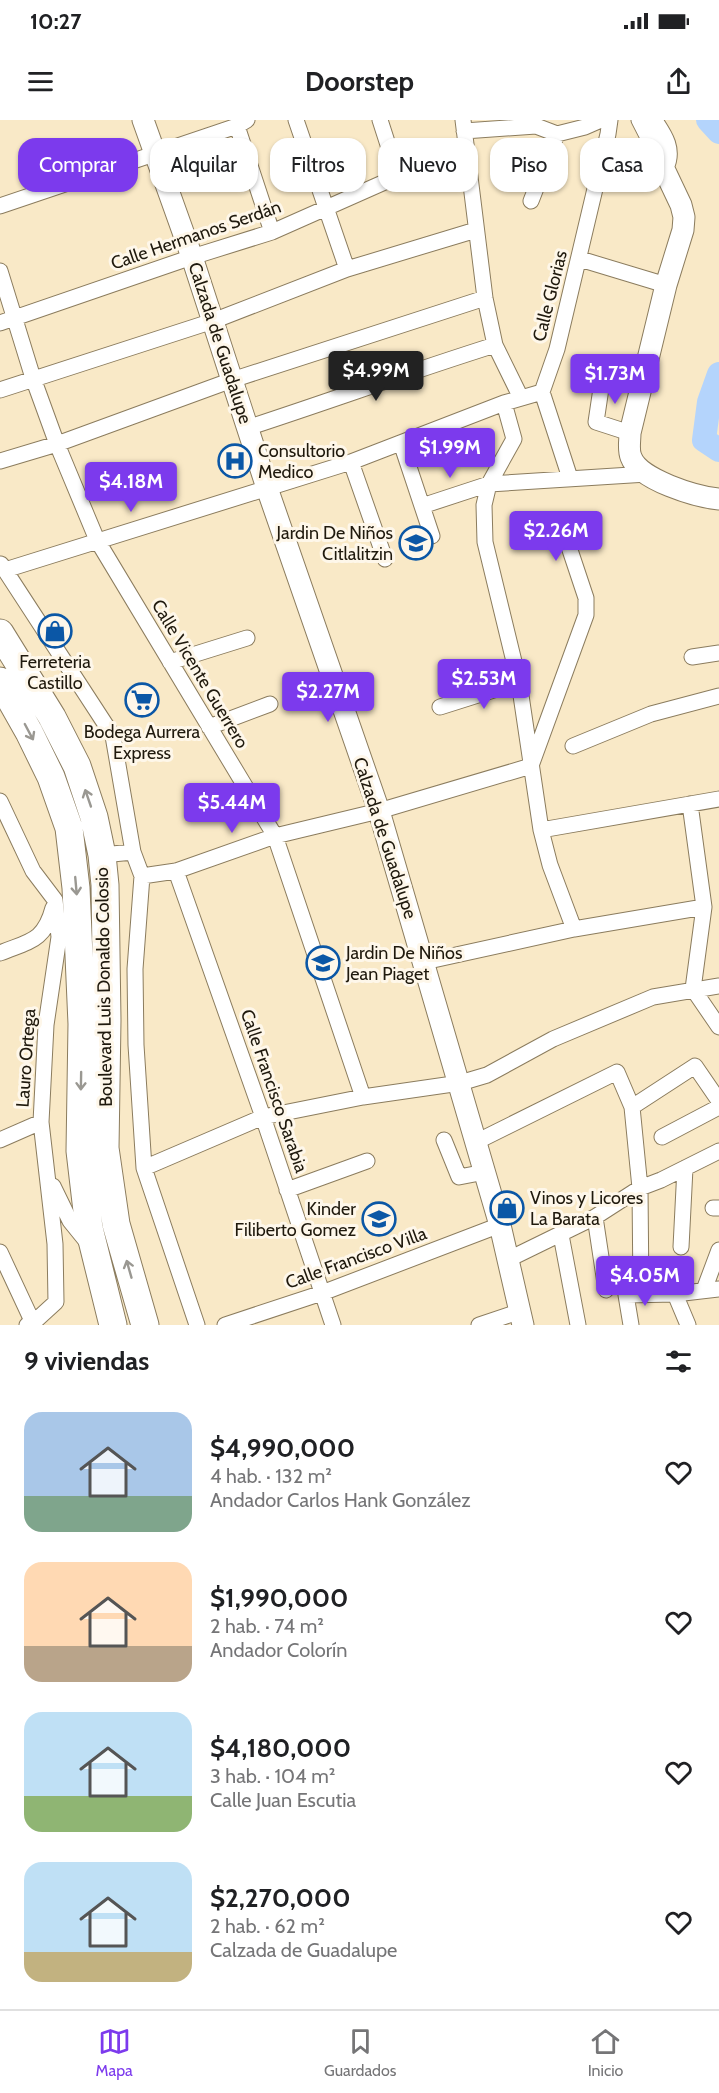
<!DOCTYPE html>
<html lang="es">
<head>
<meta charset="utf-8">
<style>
  body { margin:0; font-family:Cabin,sans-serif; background:#f6f6f6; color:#202124; height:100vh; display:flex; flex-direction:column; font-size:22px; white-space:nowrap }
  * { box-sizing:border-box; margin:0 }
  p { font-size:20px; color:#757577 }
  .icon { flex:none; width:33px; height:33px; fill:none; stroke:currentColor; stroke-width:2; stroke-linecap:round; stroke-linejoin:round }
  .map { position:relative; height:1205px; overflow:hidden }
  .side { display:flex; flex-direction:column; background:#fff; flex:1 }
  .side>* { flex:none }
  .hud { position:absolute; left:18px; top:18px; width:684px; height:54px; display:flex; gap:12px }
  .price { position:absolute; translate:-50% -51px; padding:0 14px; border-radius:6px; background:#7c3aed; color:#fff; font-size:20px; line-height:39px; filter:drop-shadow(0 2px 3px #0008) }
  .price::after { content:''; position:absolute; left:50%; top:36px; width:18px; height:14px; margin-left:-9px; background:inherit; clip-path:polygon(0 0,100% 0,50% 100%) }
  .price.on { background:#222; color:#fff }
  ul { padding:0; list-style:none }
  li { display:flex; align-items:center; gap:18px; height:150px; padding:0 24px }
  li span { display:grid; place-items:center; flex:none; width:168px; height:120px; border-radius:18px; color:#555 }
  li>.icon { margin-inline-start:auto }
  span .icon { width:72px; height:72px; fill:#fffc; stroke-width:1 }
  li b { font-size:26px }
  h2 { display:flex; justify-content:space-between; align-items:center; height:72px; padding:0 24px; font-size:26px }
  .tag { padding:0 21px; border-radius:18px; background:#fff; box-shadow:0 2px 4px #0004; font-size:21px; line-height:54px }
  .tag.on { background:#7c3aed; color:#fff }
  .status { display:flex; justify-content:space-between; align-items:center; height:42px; padding:0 30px; background:#fff; direction:ltr }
  .status svg { height:16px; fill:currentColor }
  header { display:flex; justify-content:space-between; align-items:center; height:78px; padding:0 24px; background:#fff; font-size:27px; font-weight:700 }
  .menu { display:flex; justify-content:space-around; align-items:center; height:84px; border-top:2px solid #e0e0e0; background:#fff; font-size:16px; color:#757577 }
  .menu a { display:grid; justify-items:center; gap:3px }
  .menu .on { color:#7c3aed }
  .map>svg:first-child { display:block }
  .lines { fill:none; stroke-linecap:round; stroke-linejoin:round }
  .river { stroke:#b4d4fc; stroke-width:24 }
  .street-casing { stroke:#8b7c5e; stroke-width:17 }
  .secondary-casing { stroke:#8b7c5e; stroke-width:23 }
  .highway-casing { stroke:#8b7c5e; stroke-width:29 }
  .street { stroke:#fff; stroke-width:15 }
  .secondary { stroke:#fff; stroke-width:21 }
  .highway { stroke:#fff; stroke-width:27 }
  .oneway { stroke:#9a9892 }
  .labels { text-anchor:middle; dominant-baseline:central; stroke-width:6; stroke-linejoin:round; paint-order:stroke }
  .street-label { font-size:18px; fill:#1f190d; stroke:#fef7ea }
  .poi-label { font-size:18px; fill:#1f190d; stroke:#fef7ea; text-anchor:start }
</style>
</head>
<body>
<div class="status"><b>10:27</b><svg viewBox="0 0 49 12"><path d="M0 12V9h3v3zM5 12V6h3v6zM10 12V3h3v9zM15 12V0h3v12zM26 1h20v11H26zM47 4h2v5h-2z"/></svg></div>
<header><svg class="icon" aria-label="menu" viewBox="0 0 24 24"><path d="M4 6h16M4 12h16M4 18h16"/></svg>Doorstep<svg class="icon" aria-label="share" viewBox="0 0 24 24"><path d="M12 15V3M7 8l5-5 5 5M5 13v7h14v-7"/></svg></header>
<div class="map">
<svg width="719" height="1205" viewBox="0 0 719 1205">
  <rect width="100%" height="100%" fill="#f9e9c7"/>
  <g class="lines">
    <path class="river" d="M708 0 719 12
      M719 254 709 282 704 320 719 330"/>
    <defs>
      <path id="street" d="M296 0 347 149
        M380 0 398 56
        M463 0 485 178 495 225 521 278
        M639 0 663 47
        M237 6 272 112
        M464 11 536 6 557 14 585 7 601 0
        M531 81 557 14
        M0 86 237 6 247 0
        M580 139 666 165
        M0 151 33 258 57 324 97 420 275 716 363 977
        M0 203 192 137 272 112 466 26
        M603 255 596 302 630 313
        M0 270 213 201 347 149 476 110
        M504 283 514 319 489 364 484 385 485 422 519 562 541 710 550 745 574 809
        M247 308C330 281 412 251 495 225
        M401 323 432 416
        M0 341 57 324 232 260 485 178
        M351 342 385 439
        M570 358 542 272 557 229 608 14 610 0
        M422 386 489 364 647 354
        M1 444 113 616 133 732
        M5 450 351 342 504 283 542 272
        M692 537 719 533
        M170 542 247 518
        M440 587 519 562
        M209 607 270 584
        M573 626 651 594 719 576
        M532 643 586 495V478L565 415
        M0 681 33 751 55 780 59 817 46 905 41 1002 55 1124 56 1182 33 1203 27 1205
        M690 684 704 787 693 869 719 907
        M541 710 719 679
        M102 735 133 732 142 756 176 751 275 716 379 691 531 646
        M176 751 263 997 333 1205
        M142 756 135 849 136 925 144 1048 197 1205
        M0 833C29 821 44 822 53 788
        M424 842 574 809 704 787
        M632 987 695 946 719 981
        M662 1017 719 987
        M0 1020 41 1002
        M444 1020 459 1057 485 1052
        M476 1022 617 952 632 987 640 1068 641 1175
        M144 1048 263 997 363 977 460 963 487 955 553 919 653 877 719 866
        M53 1066 70 1101 87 1122
        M287 1070 367 1041
        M713 1088H719
        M595 1097 606 1170
        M561 1115 578 1205
        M681 1127 685 1048
        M0 1132 34 1205
        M509 1139 595 1097 640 1068 661 1060 719 1031
        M704 1170 719 1130
        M675 1174 688 1205
        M225 1205 322 1173 500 1105
        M479 1205 521 1191
        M631 1205 626 1175 675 1174 719 1169"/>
      <path id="secondary" d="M143 0 192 137 267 368 379 691 500 1105 523 1205
        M651 0C661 15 672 29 663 47L681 85 684 97 683 110 666 165 630 313C630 321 628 330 631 337 639 360 697 377 719 379"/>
      <path id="highway" d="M0 513 52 597 77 646 94 697 102 735 105 765 107 900 105 1028 116 1104 145 1205
        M0 561 29 612 51 657 69 708 76 768 82 904 80 1031 89 1108 113 1205"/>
    </defs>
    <use href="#street" class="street-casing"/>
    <use href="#secondary" class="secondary-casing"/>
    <use href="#highway" class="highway-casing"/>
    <use href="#street" class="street"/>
    <use href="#secondary" class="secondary"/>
    <use href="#highway" class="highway"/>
  </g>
  <defs><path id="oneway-shaft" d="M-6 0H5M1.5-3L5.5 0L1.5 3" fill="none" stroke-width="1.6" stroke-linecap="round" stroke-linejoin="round" transform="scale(1.5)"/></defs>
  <g class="oneway">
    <use href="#oneway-shaft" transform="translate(29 612) rotate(62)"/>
    <use href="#oneway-shaft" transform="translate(88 678) rotate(-109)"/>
    <use href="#oneway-shaft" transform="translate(76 766) rotate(85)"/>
    <use href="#oneway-shaft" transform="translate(81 961) rotate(91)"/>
    <use href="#oneway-shaft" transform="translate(129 1149) rotate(-106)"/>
  </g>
  <defs>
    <symbol id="hospital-ring" viewBox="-11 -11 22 22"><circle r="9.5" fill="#fef7ea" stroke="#0b57a6" stroke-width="1.5"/><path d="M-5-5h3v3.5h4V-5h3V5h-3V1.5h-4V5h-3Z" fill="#0b57a6"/></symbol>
    <symbol id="school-ring" viewBox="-11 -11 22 22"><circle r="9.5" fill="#fef7ea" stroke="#0b57a6" stroke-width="1.5"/><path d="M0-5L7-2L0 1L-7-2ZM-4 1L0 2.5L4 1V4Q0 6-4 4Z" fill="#0b57a6"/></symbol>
    <symbol id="shop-ring" viewBox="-11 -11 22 22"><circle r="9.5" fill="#fef7ea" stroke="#0b57a6" stroke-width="1.5"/><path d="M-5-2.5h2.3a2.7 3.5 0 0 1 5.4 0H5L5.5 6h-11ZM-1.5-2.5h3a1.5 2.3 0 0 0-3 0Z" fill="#0b57a6"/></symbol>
    <symbol id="supermarket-ring" viewBox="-11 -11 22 22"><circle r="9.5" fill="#fef7ea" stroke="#0b57a6" stroke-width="1.5"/><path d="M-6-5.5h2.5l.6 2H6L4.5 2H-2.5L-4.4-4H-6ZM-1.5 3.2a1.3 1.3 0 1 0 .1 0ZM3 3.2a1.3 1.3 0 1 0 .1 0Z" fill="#0b57a6"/></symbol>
  </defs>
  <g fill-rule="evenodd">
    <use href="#hospital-ring" x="216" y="322" width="38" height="38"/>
    <use href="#school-ring" x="397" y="404" width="38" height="38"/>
    <use href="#shop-ring" x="36" y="492" width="38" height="38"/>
    <use href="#supermarket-ring" x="123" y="561" width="38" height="38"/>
    <use href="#school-ring" x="304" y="824" width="38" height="38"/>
    <use href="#shop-ring" x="488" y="1069" width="38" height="38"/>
    <use href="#school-ring" x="360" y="1080" width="38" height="38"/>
  </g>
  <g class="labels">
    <g class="street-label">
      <text transform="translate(196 115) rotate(-19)">Calle Hermanos Serdán</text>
      <text transform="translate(550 176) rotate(-76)">Calle Glorias</text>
      <text transform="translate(220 223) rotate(72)">Calzada de Guadalupe</text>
      <text transform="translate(200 554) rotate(59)">Calle Vicente Guerrero</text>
      <text transform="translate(385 718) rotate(72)">Calzada de Guadalupe</text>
      <text transform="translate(104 867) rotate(-91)">Boulevard Luis Donaldo Colosio</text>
      <text transform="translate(26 938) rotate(-86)">Lauro Ortega</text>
      <text transform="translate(274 971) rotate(71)">Calle Francisco Sarabia</text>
      <text transform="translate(356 1138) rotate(-20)">Calle Francisco Villa</text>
    </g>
    <g class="poi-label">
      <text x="258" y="331">Consultorio<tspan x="258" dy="21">Medico</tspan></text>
      <text x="393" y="413" text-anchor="end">Jardin De Niños<tspan x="393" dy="21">Citlalitzin</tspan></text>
      <text x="55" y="542" text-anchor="middle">Ferreteria<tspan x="55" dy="21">Castillo</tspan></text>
      <text x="142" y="612" text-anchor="middle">Bodega Aurrera<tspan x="142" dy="21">Express</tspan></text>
      <text x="346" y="833">Jardin De Niños<tspan x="346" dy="21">Jean Piaget</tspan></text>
      <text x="530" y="1078">Vinos y Licores<tspan x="530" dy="21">La Barata</tspan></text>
      <text x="356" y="1089" text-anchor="end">Kinder<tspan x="356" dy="21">Filiberto Gomez</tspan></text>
    </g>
  </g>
</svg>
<b class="price on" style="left:376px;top:282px">$4.99M</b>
<b class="price" style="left:615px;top:285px">$1.73M</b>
<b class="price" style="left:450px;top:359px">$1.99M</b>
<b class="price" style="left:131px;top:393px">$4.18M</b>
<b class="price" style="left:556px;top:442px">$2.26M</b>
<b class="price" style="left:484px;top:590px">$2.53M</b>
<b class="price" style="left:328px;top:603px">$2.27M</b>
<b class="price" style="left:232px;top:714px">$5.44M</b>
<b class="price" style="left:645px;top:1187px">$4.05M</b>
<div class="hud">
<a class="tag on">Comprar</a>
<a class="tag">Alquilar</a>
<a class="tag">Filtros</a>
<a class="tag">Nuevo</a>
<a class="tag">Piso</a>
<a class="tag">Casa</a>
</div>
</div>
<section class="side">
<h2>9 viviendas<svg class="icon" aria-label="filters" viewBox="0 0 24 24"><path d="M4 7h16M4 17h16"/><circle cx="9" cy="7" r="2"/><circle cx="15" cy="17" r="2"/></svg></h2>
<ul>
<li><span style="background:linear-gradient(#a9c7e8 70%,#7fa58c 0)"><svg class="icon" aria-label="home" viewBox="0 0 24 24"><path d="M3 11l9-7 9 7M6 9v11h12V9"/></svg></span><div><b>$4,990,000</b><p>4 hab. · 132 m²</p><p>Andador Carlos Hank González</p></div><svg class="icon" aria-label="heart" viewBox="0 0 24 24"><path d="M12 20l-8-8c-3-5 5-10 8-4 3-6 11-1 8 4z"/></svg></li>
<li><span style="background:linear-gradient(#ffd9b3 70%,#b9a48a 0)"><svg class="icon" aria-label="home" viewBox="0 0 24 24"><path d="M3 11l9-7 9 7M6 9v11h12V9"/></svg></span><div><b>$1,990,000</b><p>2 hab. · 74 m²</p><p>Andador Colorín</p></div><svg class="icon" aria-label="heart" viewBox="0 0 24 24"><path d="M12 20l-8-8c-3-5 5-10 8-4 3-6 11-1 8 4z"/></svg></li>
<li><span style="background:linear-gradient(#bfe0f5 70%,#8fb573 0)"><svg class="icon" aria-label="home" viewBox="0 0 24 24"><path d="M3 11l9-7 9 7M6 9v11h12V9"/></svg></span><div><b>$4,180,000</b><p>3 hab. · 104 m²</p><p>Calle Juan Escutia</p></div><svg class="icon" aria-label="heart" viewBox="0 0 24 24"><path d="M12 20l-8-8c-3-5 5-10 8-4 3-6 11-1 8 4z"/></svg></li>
<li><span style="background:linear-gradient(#bfe0f5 75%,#c2b280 0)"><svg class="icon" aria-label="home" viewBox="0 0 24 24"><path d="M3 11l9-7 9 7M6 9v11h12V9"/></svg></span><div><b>$2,270,000</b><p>2 hab. · 62 m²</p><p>Calzada de Guadalupe</p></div><svg class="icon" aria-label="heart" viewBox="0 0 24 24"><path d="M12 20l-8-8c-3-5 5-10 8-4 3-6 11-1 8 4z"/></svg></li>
</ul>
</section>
<nav class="menu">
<a class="on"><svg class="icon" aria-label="map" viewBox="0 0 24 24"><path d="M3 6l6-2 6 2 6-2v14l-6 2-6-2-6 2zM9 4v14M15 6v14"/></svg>Mapa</a>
<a><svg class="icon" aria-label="saved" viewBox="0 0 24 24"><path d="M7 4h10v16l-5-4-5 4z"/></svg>Guardados</a>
<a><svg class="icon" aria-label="home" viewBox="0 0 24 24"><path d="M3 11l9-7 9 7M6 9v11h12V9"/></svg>Inicio</a>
</nav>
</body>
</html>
